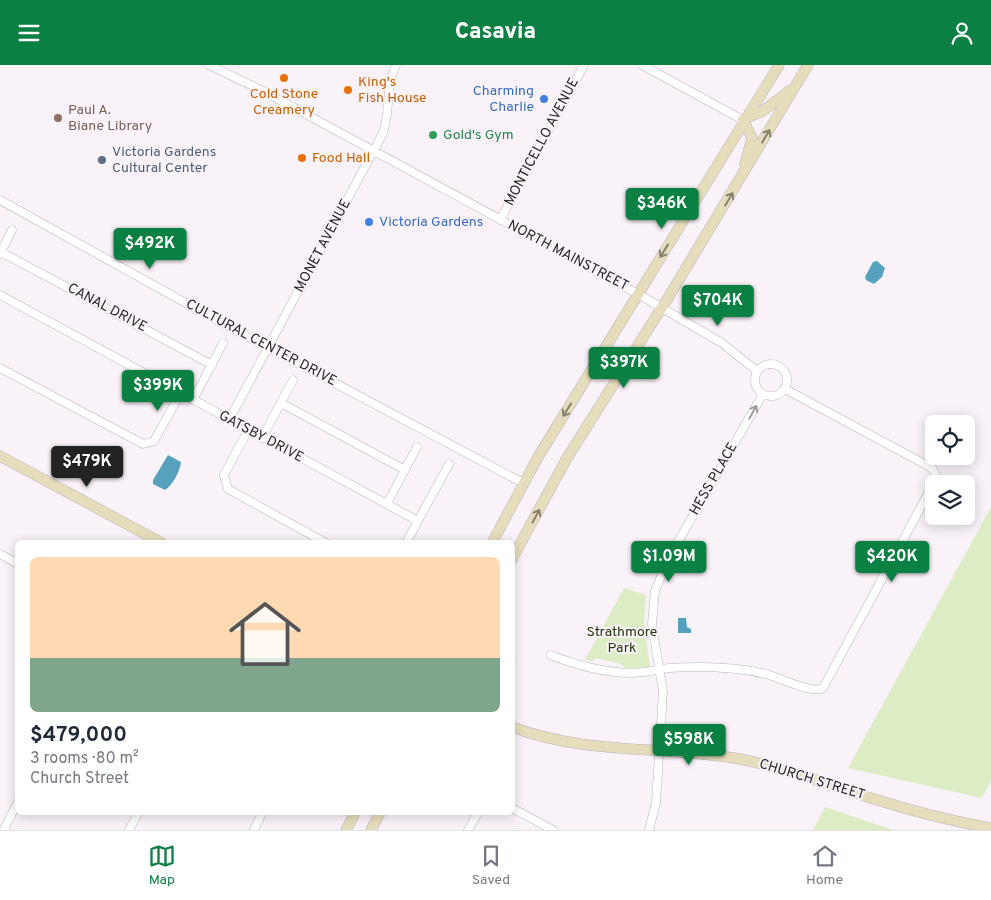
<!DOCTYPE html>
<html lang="en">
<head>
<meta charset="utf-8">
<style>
  body { margin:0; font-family:Overpass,sans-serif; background:#f6f6f7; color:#1f2937; height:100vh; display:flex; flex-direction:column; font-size:19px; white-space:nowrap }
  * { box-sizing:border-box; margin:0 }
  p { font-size:16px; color:#747a83 }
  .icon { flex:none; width:28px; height:28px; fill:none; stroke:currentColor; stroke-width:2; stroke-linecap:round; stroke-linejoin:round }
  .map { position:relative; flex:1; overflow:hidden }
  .side { position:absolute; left:15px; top:475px; width:500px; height:275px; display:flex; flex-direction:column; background:#fff; border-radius:8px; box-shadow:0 2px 12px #0003 }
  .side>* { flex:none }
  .tools { position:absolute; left:925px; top:350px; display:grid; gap:10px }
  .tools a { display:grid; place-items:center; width:50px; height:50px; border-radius:8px; background:#fff; box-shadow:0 2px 12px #0003; font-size:25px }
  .price { position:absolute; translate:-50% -42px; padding:0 11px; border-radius:5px; background:#0b8043; color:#fff; font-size:16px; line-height:32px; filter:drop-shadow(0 1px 2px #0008) }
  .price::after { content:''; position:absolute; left:50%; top:30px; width:15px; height:11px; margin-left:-8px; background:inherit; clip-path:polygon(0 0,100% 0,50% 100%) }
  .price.current { background:#222; color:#fff }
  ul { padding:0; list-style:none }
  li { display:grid; align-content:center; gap:10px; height:265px; padding:0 15px }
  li+li { border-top:1px solid #e0e1e3 }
  li span { display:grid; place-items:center; height:155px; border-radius:8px; color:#555 }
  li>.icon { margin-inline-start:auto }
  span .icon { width:90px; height:90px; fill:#fffc; stroke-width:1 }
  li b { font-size:21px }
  header { display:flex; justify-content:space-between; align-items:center; height:65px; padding:0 15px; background:#0b8043; color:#fff; font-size:22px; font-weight:800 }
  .tabs { display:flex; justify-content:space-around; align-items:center; height:70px; border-top:1px solid #e0e1e3; background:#fff; font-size:14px; color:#747a83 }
  .tabs a { display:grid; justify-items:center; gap:2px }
  .tabs .current { color:#0b8043 }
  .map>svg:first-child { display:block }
  .green { fill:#dcecc5 }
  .water { fill:#56a1bc }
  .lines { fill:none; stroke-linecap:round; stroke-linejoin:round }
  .minor-casing { stroke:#bab4ba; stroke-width:9 }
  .secondary-casing { stroke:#bab4ba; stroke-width:11 }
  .minor { stroke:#fff; stroke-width:8 }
  .secondary { stroke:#e6ddbc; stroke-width:10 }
  .oneway { stroke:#878172 }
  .oneway2 { stroke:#9e9d9e }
  .food-dot { fill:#e8710a; stroke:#f9f3f9; stroke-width:2 }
  .shop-dot { fill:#3f7fe0; stroke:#f9f3f9; stroke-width:2 }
  .education-dot { fill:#8d6e63; stroke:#f9f3f9; stroke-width:2 }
  .leisure-dot { fill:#2e9e5b; stroke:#f9f3f9; stroke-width:2 }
  .service-dot { fill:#5c6f8a; stroke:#f9f3f9; stroke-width:2 }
  .labels { text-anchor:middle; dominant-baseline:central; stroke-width:4; stroke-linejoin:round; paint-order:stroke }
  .food-label { font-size:14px; fill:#c56008; stroke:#f9f3f9; text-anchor:start }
  .shop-label { font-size:14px; fill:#366cbe; stroke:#f9f3f9; text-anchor:end }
  .education-label { font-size:14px; fill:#785e54; stroke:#f9f3f9; text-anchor:start }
  .leisure-label { font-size:14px; fill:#27864d; stroke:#f9f3f9; text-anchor:start }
  .street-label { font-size:14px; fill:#282528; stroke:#f9f3f9 }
  .service-label { font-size:14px; fill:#4e5e75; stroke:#f9f3f9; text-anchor:start }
  .park-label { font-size:14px; fill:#273608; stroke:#f9f3f9 }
</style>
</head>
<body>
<header><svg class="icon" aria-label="menu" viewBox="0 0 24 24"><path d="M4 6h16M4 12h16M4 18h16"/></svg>Casavia<svg class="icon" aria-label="person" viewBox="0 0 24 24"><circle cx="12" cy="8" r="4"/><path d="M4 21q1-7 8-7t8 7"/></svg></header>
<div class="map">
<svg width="991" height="765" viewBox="0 0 991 765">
  <rect width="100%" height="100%" fill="#f9f3f9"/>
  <path class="green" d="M991 442V716L982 733 848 703Z
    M624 523 646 530 644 556 650 602 625 603 621 599 596 593 592 596 585 595Z
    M825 742 893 765H813Z"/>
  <path class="water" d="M877 196 885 203 882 212 874 219 866 215 865 212 873 197Z
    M168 390 181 397C180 406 173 420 165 425L153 419V415Z
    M678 553H686L687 562 691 564V568H678Z"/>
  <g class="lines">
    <defs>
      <path id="minor" d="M209 0 265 27 638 229 722 278 757 306
        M642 0 743 55
        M0 135 231 263 523 418
        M500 155 584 0
        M1 187 212 300
        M0 189 12 165
        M0 230 418 456
        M755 315a16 16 0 1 1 32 0a16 16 0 1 1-32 0Z
        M0 303 143 379 154 376 180 329
        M193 335 223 278
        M281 338 405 405
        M229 355 383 68C391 45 385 21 396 0
        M248 365 224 410 228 424 326 478
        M262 373 293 315
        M387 439 417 382
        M406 478 449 399
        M0 489 18 499
        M551 590C575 600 606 608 632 608 645 608 658 604 670 603 701 601 736 602 766 609 779 612 813 630 823 623L937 412 932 403 785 324
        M512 743 553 765
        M6 765 4 764 18 737
        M129 765 138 748
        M254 765 262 748
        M468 765 478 748
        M649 765 656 738 663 627 652 559 655 526 668 494 763 329"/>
      <path id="secondary" d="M744 54 763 46 789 26
        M743 55 752 73 745 99
        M0 391 162 478
        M492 478 538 392 779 0
        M512 494 567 393 671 228 808 0
        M512 662C591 691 661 680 740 694 786 703 829 720 874 734 912 746 951 756 991 763
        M346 765 355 748
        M371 765 380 748"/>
    </defs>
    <use href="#minor" class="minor-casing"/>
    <use href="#secondary" class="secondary-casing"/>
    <use href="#minor" class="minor"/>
    <use href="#secondary" class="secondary"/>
  </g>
  <defs><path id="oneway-shaft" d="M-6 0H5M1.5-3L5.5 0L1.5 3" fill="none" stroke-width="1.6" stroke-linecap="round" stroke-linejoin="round" transform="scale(1.25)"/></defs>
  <g class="oneway">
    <use href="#oneway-shaft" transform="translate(766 71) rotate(-59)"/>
    <use href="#oneway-shaft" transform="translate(729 134) rotate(-59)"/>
    <use href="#oneway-shaft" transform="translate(664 186) rotate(122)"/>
    <use href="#oneway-shaft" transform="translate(567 345) rotate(122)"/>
    <use href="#oneway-shaft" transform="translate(536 451) rotate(-62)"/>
  </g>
  <use class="oneway2" href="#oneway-shaft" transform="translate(753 347) rotate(-61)"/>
  <g class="food-dot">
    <circle cx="284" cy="13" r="5"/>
    <circle cx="348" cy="25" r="5"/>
    <circle cx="302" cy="93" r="5"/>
  </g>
  <g class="shop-dot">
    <circle cx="544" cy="34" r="5"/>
    <circle cx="369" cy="157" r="5"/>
  </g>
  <circle class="education-dot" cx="58" cy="53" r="5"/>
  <circle class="leisure-dot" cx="433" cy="70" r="5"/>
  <circle class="service-dot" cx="102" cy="95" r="5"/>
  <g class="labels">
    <g class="food-label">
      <text x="358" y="17">King's<tspan x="358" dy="16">Fish House</tspan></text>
      <text x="284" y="29" text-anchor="middle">Cold Stone<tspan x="284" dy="16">Creamery</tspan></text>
      <text x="312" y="93">Food Hall</text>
    </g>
    <g class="shop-label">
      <text x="534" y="26">Charming<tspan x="534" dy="16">Charlie</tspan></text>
      <text x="379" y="157" text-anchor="start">Victoria Gardens</text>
    </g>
    <g class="education-label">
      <text x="68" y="45">Paul A.<tspan x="68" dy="16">Biane Library</tspan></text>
    </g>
    <g class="leisure-label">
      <text x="443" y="70">Gold's Gym</text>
    </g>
    <g class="street-label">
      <text transform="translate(542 77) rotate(-62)">MONTICELLO AVENUE</text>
      <text transform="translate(323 181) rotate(-62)">MONET AVENUE</text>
      <text transform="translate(568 191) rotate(28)">NORTH MAINSTREET</text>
      <text transform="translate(107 243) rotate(28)">CANAL DRIVE</text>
      <text transform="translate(261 278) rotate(28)">CULTURAL CENTER DRIVE</text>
      <text transform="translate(261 372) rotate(28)">GATSBY DRIVE</text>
      <text transform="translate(714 414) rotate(-60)">HESS PLACE</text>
      <text transform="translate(812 715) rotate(17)">CHURCH STREET</text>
    </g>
    <g class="service-label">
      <text x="112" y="87">Victoria Gardens<tspan x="112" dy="16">Cultural Center</tspan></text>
    </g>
    <g class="park-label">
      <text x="622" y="567">Strathmore<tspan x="622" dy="16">Park</tspan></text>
    </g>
  </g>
</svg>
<div class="tools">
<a><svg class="icon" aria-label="locate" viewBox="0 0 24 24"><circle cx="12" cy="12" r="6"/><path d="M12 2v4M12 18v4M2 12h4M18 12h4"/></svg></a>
<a><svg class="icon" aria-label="layers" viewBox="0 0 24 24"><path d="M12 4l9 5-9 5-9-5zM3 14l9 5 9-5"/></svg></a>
</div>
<b class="price" style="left:662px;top:165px">$346K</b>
<b class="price" style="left:150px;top:205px">$492K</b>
<b class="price" style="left:718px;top:262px">$704K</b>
<b class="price" style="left:624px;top:324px">$397K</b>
<b class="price" style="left:158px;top:347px">$399K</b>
<b class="price current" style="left:87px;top:423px">$479K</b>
<b class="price" style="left:669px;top:518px">$1.09M</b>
<b class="price" style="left:892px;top:518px">$420K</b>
<b class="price" style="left:689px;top:701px">$598K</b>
<section class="side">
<ul>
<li><span style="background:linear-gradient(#ffd9b3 65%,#7fa58c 0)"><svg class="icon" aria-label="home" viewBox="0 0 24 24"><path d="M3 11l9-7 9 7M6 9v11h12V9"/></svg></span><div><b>$479,000</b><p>3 rooms · 80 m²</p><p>Church Street</p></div></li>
</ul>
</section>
</div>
<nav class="tabs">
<a class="current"><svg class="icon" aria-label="map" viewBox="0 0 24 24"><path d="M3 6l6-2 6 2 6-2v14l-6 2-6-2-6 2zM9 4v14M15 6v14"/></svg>Map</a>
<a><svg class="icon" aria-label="saved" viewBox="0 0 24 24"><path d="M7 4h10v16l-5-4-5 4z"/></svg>Saved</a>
<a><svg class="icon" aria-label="home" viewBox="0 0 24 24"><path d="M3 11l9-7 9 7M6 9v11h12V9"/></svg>Home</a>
</nav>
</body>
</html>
